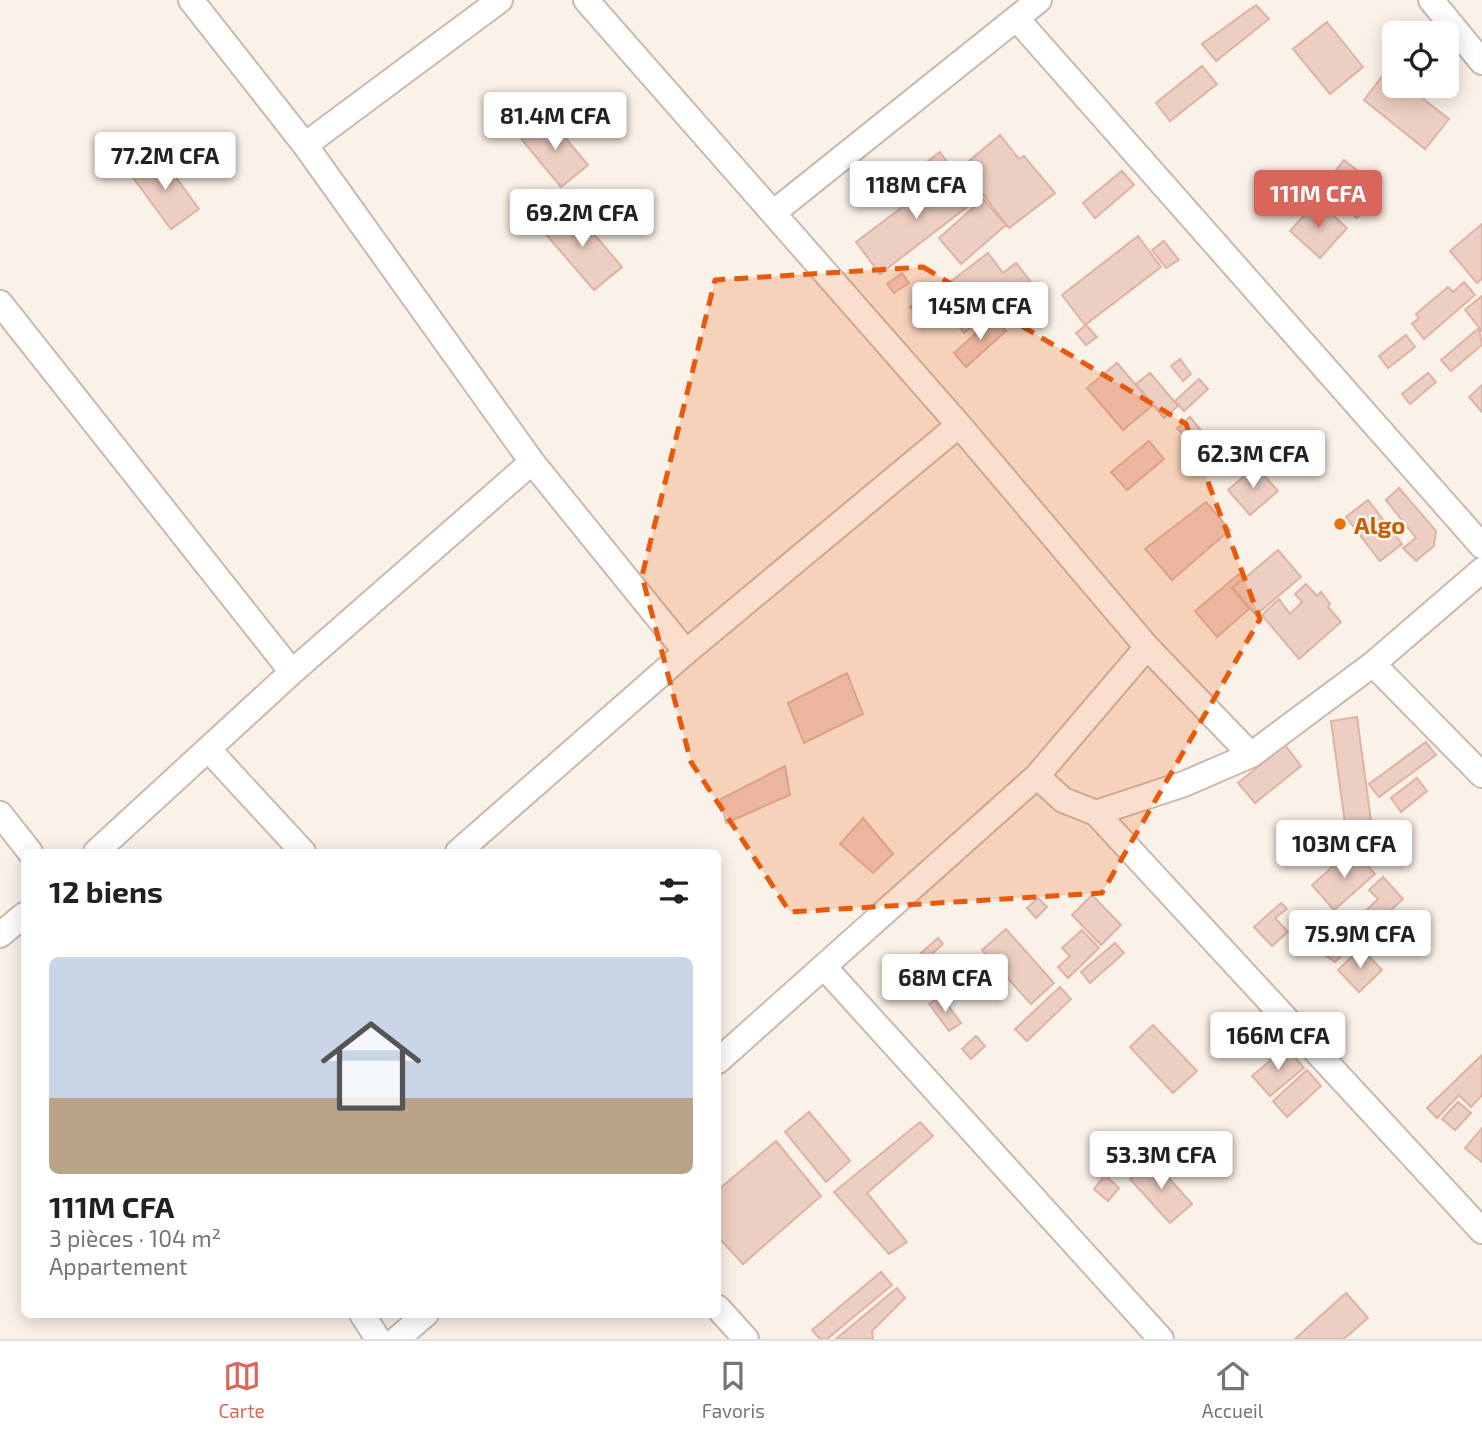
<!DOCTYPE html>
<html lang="fr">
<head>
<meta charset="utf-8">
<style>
  body { margin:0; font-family:"Exo 2",sans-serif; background:#f2f2f2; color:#202124; height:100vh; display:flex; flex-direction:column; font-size:26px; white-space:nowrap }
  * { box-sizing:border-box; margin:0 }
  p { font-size:23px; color:#757577 }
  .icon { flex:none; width:38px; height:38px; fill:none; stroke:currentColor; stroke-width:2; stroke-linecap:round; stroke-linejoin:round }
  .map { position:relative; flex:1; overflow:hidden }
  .panel { position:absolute; left:21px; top:849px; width:700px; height:469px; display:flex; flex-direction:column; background:#fff; border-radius:10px; box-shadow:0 4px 18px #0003 }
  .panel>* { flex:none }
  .buttons { position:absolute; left:1382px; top:21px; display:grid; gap:14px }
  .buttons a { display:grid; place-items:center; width:77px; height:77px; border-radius:10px; background:#fff; box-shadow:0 4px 18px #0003; font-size:35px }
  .price { position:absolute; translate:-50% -60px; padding:0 16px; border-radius:7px; background:#fff; color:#222; font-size:23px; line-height:46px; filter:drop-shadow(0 2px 4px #0008) }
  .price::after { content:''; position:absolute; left:50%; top:42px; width:21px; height:16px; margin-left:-10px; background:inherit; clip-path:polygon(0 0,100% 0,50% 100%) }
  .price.active { background:#d8665a; color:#fff }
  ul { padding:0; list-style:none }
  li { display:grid; align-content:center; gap:14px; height:371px; padding:0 28px }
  li span { display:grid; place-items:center; height:217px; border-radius:10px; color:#555 }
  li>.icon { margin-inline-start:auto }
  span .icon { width:126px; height:126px; fill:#fffc; stroke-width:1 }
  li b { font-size:30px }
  h2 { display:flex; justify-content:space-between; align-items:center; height:84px; padding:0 28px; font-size:30px }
  .menu { display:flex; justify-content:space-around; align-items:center; height:98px; border-top:2px solid #e0e0e0; background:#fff; font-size:19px; color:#757577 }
  .menu a { display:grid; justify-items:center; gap:4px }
  .menu .active { color:#d8665a }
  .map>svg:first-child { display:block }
  .building { fill:#edcec2; stroke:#deb3a4; stroke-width:2 }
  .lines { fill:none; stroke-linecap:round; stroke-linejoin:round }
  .street-casing { stroke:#cbb8af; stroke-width:28 }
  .street { stroke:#fff; stroke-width:24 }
  .marked { fill:#e8590c; fill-opacity:0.2; stroke:#e8590c; stroke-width:5; stroke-dasharray:14 9; stroke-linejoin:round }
  .food-dot { fill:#e8710a; stroke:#fdf6ee; stroke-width:2.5 }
  .labels { text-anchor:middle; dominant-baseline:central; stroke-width:5; stroke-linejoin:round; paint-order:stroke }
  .food-label { font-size:24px; font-weight:bold; fill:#c56008; stroke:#fdf6ee; text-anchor:start }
</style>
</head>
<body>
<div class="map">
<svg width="1482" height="1339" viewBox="0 0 1482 1339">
  <rect width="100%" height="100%" fill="#faf1e8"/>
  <path class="building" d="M1256 5 1269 19 1216 61 1202 44Z
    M1327 22 1363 67 1330 94 1293 49Z
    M1202 66 1217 84 1170 121 1156 103Z
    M1387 70 1395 76V86H1407L1449 119 1425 149 1364 100Z
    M549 118 588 165 561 187 522 140Z
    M1000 135 1019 159 1024 156 1055 193 1009 228 962 167Z
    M940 152 951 168 908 201 896 186Z
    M159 154 199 209 171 229 131 175Z
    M1344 160 1381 189 1357 218 1321 190Z
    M953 169 976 200 880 274 856 242Z
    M1122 171 1134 185 1095 218 1083 203Z
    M983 199 1006 225 961 264 939 238Z
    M1317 201 1347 228 1320 258 1290 231Z
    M571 207 622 267 594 290 543 231Z
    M1482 224V279L1477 283 1450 251Z
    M1138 236 1161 267 1085 325 1062 295Z
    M1164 241 1179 260 1166 268 1152 250Z
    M988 253 1003 273 1016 263 1034 286 993 318 989 313 964 333 943 306 922 322 910 307 935 288 937 292Z
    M902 273 909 283 894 293 887 284Z
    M1464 282 1475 295 1424 339 1412 324 1419 318 1416 314 1448 287 1453 292Z
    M1482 296V331L1465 310Z
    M994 317 1006 331 966 367 954 353Z
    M1086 325 1097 337 1086 345 1076 333Z
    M1479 328 1482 345 1451 371 1441 360Z
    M1406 335 1415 347 1388 368 1379 356Z
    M1180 359 1191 374 1183 381 1171 366Z
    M1117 363 1153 405 1123 430 1087 388Z
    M1150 373 1178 406 1164 418 1136 384Z
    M1428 373 1436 382 1410 404 1402 394Z
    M1199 379 1208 389 1184 411 1175 401Z
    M1482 385V412L1469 397Z
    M1190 417 1208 439 1215 433 1235 456 1216 472 1177 428Z
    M1149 441 1164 459 1127 490 1111 472Z
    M1256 466 1278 491 1250 515 1228 490Z
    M1399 488 1436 531 1434 546 1416 561 1403 548 1416 538 1386 500Z
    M1368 500 1402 544 1380 561 1346 517Z
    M1206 502 1230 530 1172 580 1145 549Z
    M1278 550 1301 577 1256 615 1233 588Z
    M1239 574 1242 579 1232 588 1249 609 1217 637 1195 611Z
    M1306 584 1317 596 1321 592 1330 604 1328 607 1341 622 1299 659 1262 615 1279 599 1290 614 1302 602 1295 594Z
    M847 673 863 714 804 743 788 703Z
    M1357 717 1372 828 1348 845 1331 721Z
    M1426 742 1436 755 1379 797 1369 784Z
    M1285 745 1301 766 1255 803 1238 783Z
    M785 766 790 795 726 823 721 799Z
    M1417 778 1427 791 1401 812 1391 798Z
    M863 818 893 854 873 873 840 844Z
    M1353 849 1375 874 1334 910 1312 885Z
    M1383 877 1403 899 1335 962 1322 953 1378 899 1369 890Z
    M1092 895 1121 925 1101 945 1072 915Z
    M1038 898 1047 907 1036 918 1027 908Z
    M1281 903 1287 909 1275 918 1288 932 1272 946 1254 927Z
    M1006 929 1054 983 1031 1004 982 950Z
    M1082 930 1099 948 1068 978 1058 967 1070 956 1062 948Z
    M938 938 943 944 916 968 911 962Z
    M1115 943 1124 953 1090 983 1081 972Z
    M1361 948 1382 970 1359 992 1338 970Z
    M1060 987 1071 999 1027 1041 1015 1029Z
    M941 996 961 1023 949 1031 929 1004Z
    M1258 1014 1270 1024 1260 1035 1249 1024Z
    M1153 1025 1197 1071 1173 1093 1130 1047Z
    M976 1036 985 1046 971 1059 962 1049Z
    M1286 1047 1304 1068 1270 1096 1252 1076Z
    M1482 1055V1095L1471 1107 1459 1095 1437 1118 1427 1108Z
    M1307 1070 1321 1086 1287 1117 1273 1101Z
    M1458 1102 1471 1113 1455 1130 1442 1119Z
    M809 1112 850 1161 826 1182 785 1132Z
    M920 1122 933 1136 867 1193 907 1242 889 1254 834 1192Z
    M1482 1128V1162L1465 1148Z
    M776 1141 821 1196 743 1264 718 1237V1190Z
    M1152 1159 1192 1204 1170 1223 1130 1179Z
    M1105 1175 1119 1188 1108 1201 1094 1189Z
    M881 1272 892 1285 827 1339H820L812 1330Z
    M897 1288 905 1298 872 1331 873 1339H836Z
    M1346 1293 1368 1318 1344 1339H1295Z"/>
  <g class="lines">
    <defs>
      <path id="street" d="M191 0 305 145 532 462 686 652
        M586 0 959 425 1147 647 1251 755
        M1431 0 1482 62
        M1017 19 1482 546
        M305 145 500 0
        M773 213 1039 0
        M0 303 292 672
        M1373 664 1482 775
        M208 749 303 852
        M1037 776 1063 800 1096 813 1184 784 1251 755 1373 664 1482 570
        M1096 813 1482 1231
        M0 814 30 852
        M96 852 292 672 532 462
        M458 852 686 652 959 425
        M0 935 24 915
        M825 968 1161 1339
        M718 1061 1037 776 1147 647
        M718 1308 746 1339
        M362 1314 378 1339
        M397 1339 426 1314"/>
    </defs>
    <use href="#street" class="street-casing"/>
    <use href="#street" class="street"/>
  </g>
  <path class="marked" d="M923 267 1186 424 1260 619 1102 893 790 912 691 762 642 576 715 280Z"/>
  <circle class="food-dot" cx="1340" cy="524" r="7"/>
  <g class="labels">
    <g class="food-label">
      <text x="1354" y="524">Algo</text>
    </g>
  </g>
</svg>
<div class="buttons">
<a><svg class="icon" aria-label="locate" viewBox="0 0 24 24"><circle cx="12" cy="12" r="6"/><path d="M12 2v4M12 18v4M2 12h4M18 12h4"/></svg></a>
</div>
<b class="price" style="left:555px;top:152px">81.4M CFA</b>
<b class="price" style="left:165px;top:192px">77.2M CFA</b>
<b class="price" style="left:916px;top:221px">118M CFA</b>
<b class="price active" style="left:1318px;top:230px">111M CFA</b>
<b class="price" style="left:582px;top:249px">69.2M CFA</b>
<b class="price" style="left:980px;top:342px">145M CFA</b>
<b class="price" style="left:1253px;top:490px">62.3M CFA</b>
<b class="price" style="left:1344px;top:880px">103M CFA</b>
<b class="price" style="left:1360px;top:970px">75.9M CFA</b>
<b class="price" style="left:945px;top:1014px">68M CFA</b>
<b class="price" style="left:1278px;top:1072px">166M CFA</b>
<b class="price" style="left:1161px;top:1191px">53.3M CFA</b>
<section class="panel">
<h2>12 biens<svg class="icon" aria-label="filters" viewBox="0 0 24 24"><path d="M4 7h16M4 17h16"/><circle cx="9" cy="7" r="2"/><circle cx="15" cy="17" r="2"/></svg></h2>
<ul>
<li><span style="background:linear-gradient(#c9d6e8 65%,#b9a48a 0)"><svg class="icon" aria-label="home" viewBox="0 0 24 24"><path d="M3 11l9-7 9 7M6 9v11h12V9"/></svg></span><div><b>111M CFA</b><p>3 pièces · 104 m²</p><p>Appartement</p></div></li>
</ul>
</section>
</div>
<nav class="menu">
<a class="active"><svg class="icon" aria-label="map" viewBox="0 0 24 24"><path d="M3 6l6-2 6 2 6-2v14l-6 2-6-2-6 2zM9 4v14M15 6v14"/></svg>Carte</a>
<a><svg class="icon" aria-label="saved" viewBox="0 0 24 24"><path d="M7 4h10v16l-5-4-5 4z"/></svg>Favoris</a>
<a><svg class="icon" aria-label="home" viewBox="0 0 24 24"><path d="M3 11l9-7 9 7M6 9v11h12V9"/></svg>Accueil</a>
</nav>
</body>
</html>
